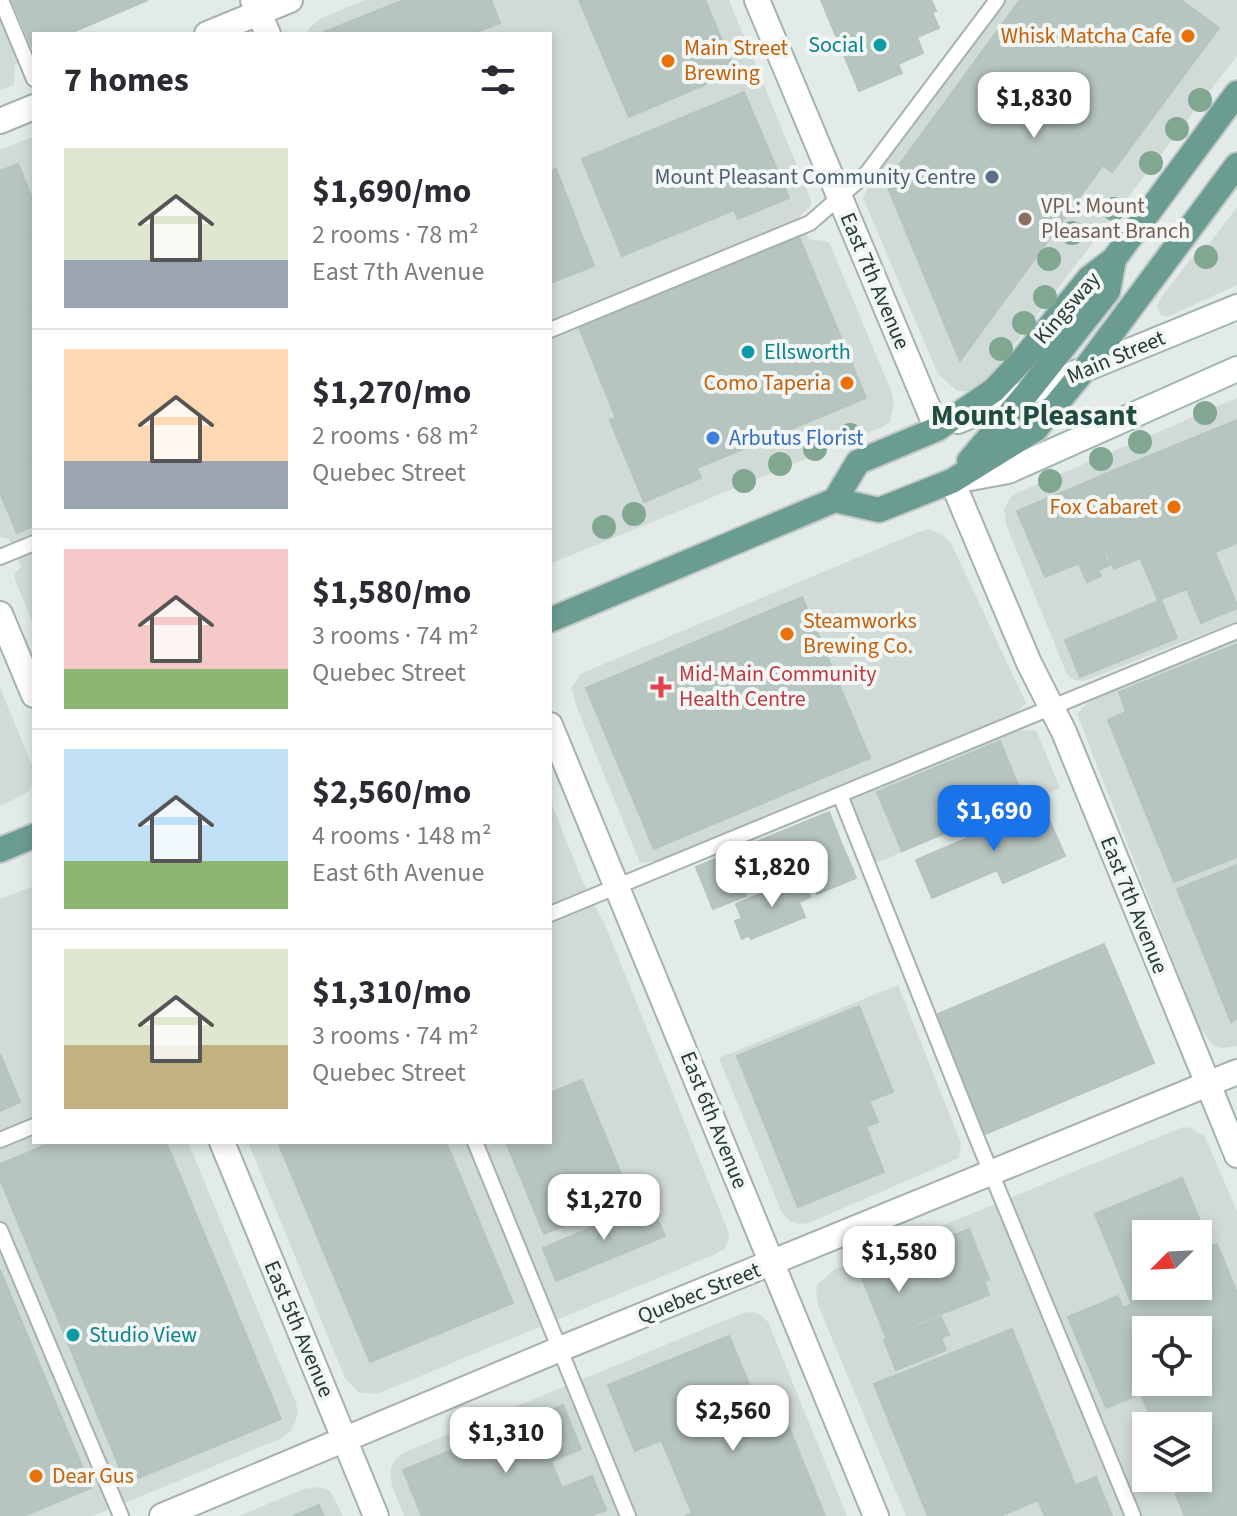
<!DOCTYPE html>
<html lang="en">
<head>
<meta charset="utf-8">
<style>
  body { margin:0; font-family:"Source Sans 3",sans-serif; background:#f7f7f7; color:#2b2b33; height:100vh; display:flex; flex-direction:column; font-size:30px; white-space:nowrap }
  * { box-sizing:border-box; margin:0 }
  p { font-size:26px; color:#7c7c81 }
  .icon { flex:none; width:44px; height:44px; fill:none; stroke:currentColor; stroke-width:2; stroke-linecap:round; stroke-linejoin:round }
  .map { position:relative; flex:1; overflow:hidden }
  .side { position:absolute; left:32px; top:32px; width:520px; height:1112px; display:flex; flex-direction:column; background:#fff; border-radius:0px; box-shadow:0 4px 12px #0003 }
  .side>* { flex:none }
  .needle { width:52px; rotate:246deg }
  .tools { position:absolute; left:1132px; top:1220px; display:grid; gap:16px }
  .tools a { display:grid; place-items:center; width:80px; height:80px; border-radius:0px; background:#fff; box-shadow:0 4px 12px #0003; font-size:40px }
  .price { position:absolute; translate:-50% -68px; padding:0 18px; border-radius:16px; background:#fff; color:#222; font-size:26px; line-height:52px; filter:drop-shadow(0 2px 4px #0008) }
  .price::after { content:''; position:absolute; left:50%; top:48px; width:24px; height:18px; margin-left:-12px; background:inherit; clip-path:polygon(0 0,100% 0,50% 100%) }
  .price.on { background:#1a73e8; color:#fff }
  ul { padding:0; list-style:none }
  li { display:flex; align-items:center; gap:24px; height:200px; padding:0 32px }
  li+li { border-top:2px solid #e1e1e2 }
  li span { display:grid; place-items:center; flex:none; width:224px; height:160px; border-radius:0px; color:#555 }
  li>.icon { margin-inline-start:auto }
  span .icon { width:96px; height:96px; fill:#fffc; stroke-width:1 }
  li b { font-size:34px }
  h2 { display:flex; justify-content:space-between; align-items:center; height:96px; padding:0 32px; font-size:34px }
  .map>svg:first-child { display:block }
  .built { fill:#d0dad6; fill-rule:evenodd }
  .building { fill:#b7c5c0; stroke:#b5c4be; stroke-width:2 }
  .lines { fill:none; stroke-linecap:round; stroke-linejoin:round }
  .service-casing { stroke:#a5b2ae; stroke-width:18 }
  .minor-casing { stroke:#a5b2ae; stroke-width:28 }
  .tertiary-casing { stroke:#a5b2ae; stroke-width:28 }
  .secondary-casing { stroke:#a1b5af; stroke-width:28 }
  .primary-casing { stroke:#c1c8c6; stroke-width:28 }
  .service { stroke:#fff; stroke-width:14 }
  .minor { stroke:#fff; stroke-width:24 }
  .tertiary { stroke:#fff; stroke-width:24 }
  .secondary { stroke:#fff; stroke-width:24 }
  .primary { stroke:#6a9c91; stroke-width:24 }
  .tree { fill:#81a691 }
  .food-dot { fill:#e8710a; stroke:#f2f7f5; stroke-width:3 }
  .culture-dot { fill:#0f9aa8; stroke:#f2f7f5; stroke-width:3 }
  .service-dot { fill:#5c6f8a; stroke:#f2f7f5; stroke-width:3 }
  .education-dot { fill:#8d6e63; stroke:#f2f7f5; stroke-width:3 }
  .shop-dot { fill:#3f7fe0; stroke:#f2f7f5; stroke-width:3 }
  .health-dot { fill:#e0444e; stroke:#f2f7f5; stroke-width:3 }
  .labels { text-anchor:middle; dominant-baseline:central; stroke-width:8; stroke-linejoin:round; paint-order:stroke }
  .food-label { font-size:22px; fill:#c56008; stroke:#f2f7f5; text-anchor:end }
  .culture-label { font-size:22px; fill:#0d838f; stroke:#f2f7f5; text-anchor:start }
  .service-label { font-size:22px; fill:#4e5e75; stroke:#f2f7f5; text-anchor:end }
  .education-label { font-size:22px; fill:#785e54; stroke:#f2f7f5; text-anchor:start }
  .street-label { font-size:22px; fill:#233a35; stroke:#f2f7f5 }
  .shop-label { font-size:22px; fill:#366cbe; stroke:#f2f7f5; text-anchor:start }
  .health-label { font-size:22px; fill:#be3a42; stroke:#f2f7f5; text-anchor:start }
  .district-label { font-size:30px; font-weight:bold; fill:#214a41; stroke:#f2f7f5 }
</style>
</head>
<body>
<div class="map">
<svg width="1237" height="1516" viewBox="0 0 1237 1516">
  <rect width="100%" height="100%" fill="#e2ebe7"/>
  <path class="built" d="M0 0 26 59 15 65 14 85 0 90Z
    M365 0H729L811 200V205L800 216 809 239 829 242 892 393 894 404 890 421 883 427 550 564V34H306L309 28 322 18Z
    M997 0H1237V56L990 376 980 387 970 391H957L938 374 863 198 874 175Z
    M30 138H34V626L15 580V573L21 567 9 539 0 537V150Z
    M1237 207V285L1167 317 1160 314 1157 306 1162 296 1195 254 1209 244Z
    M1237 398V621L1084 681 1071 679 1066 672 1007 527 1004 510 1009 499 1014 494Z
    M929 529 942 535 951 543 1026 703 1008 721 657 861 640 863 576 705 572 688 580 674 916 533Z
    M1237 640V1046L1222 1048 1213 1045 1199 1027 1077 714 1088 702Z
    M0 688 33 767 34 775 30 789 25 794 0 806Z
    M1036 730 1060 788 873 864 848 801 1016 731Z
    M550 800 583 882 606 927 728 1231 729 1239 725 1248 716 1254 377 1394 358 1392 345 1378 248 1142H550Z
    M34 886V1142H188L296 1403 298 1414 291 1431 282 1438 93 1516H0V899Z
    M898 985 961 1143 959 1158 809 1223 799 1224 790 1221 782 1213 719 1058Z
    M1183 1127 1191 1128 1205 1137 1237 1211V1516H906L818 1305 816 1293 818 1284 834 1270ZM1146 1234H1198V1286H1146ZM1146 1330H1198V1382H1146ZM1146 1426H1198V1478H1146Z
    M752 1312 761 1315 768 1322 847 1516H404L392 1486 390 1471 395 1460 403 1453 743 1313Z
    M320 1487 330 1491 343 1516H239L304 1489Z"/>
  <path class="building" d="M12 0H148L68 34H34L33 49Z
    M404 0H491L500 23 472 34H319Z
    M579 0H705L735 72 629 117Z
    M821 0H931L936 11 932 12 939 28 917 37 923 53 898 64 902 73 859 91Z
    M1020 0H1181L1219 28 1112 172 1103 165 960 361 886 183Z
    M744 92 789 198 738 219 734 210 622 256 582 159Z
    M18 164 34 203V230L0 245V171Z
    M556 169 594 266 550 283V171Z
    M34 230V307L0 321V245Z
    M799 237 866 398 697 468 630 306Z
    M630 306 701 478 644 502 610 420 616 418 579 327Z
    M34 307V385L0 399V321Z
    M34 385V460L0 474V399Z
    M1237 420V543L1215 552 1171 447Z
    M1171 447 1237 605V608L1201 623 1134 462Z
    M34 460V526L17 533 0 493V474Z
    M1134 462 1187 589 1158 600 1105 474Z
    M1105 474 1140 558 1114 569 1080 485Z
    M1080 485 1107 552 1104 553 1110 565 1098 570 1101 576 1087 582 1079 563 1045 577 1017 511Z
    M802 597 870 758 654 849 586 688Z
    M1161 600 1177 638 1080 677 1065 640Z
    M1237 644V857L1174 882 1108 720 1126 712 1119 692Z
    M1000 741 1024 800 902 851 877 792Z
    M1043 806 1065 856 1003 883 997 870 932 898 916 860Z
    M829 812 846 855 799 874 798 869 744 892 746 896 713 909 696 867Z
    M847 856 856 878 817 894 807 872Z
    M1237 865V930L1200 945 1177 889Z
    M801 877 810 897 799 902 805 917 751 939 749 935 742 939 735 921 742 919 736 904Z
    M1237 930V1019L1231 1022 1200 945Z
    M1104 944 1154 1063 983 1135 933 1016Z
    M859 1006 893 1092 869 1101 878 1122 866 1127 884 1172 798 1207 737 1056Z
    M0 1054 20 1102 0 1111Z
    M582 1080 631 1198 544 1234 506 1142H550V1093Z
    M53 1142H166L281 1419 126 1483 0 1179V1164Z
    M278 1142H446L513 1303 370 1362Z
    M1182 1178 1206 1235 1198 1238V1234H1146V1286H1198V1240L1202 1250 1217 1244 1237 1293V1354L1198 1370V1330H1146V1382H1169L1106 1408 1068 1317 1118 1296 1123 1308 1132 1304 1095 1214Z
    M650 1203 665 1236 556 1281 543 1248Z
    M969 1229 989 1279 984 1281 989 1295 939 1315 912 1252Z
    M912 1252 939 1315 886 1337 860 1273Z
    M0 1270 91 1488 23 1516H0Z
    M941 1317 949 1335 941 1338 946 1350 896 1370 884 1340Z
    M1012 1329 1075 1485 1000 1516H928L874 1384Z
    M729 1336 756 1401 635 1451 608 1385Z
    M1237 1354V1428L1198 1445V1426H1154L1141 1394 1169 1382H1198V1370Z
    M775 1393 805 1467 692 1513 661 1439Z
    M563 1405 581 1449 551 1461 562 1488 592 1476 606 1510 590 1516H422L403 1470Z
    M1237 1428V1502L1204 1516H1185L1169 1478H1198V1445Z
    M805 1467 825 1516H685L692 1513Z
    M1096 1477 1112 1516H1045L1038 1500Z
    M1237 1502V1516H1204Z
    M319 1505 324 1516H293Z"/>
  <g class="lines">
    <defs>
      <path id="service" d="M1 0 34 79
        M550 330 810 223 867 173 997 0
        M0 557 34 543
        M840 795 978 1141 1133 1516
        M550 914 1237 631
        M0 1140 34 1126
        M475 1142 628 1516
        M0 1230 121 1516"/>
      <path id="minor" d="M253 0 268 34
        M757 0 937 429
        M207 34 290 0
        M0 121 34 107
        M0 614 34 695
        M550 725 876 1516
        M222 1142 376 1516
        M162 1516 560 1349 1237 1072"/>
      <path id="tertiary" d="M952 481 1029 663 1064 732 1237 1155"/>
      <path id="secondary" d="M958 421 1237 307
        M954 481 1008 471 1237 369"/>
      <path id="primary" d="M969 461 1027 393 1108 291 1114 259
        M835 500 858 462 937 429 994 390 1023 359 1089 278 1114 259 1237 93
        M550 620 835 500 879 510 952 481 1036 429 1085 369 1237 165
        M0 850 34 836"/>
    </defs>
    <use href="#service" class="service-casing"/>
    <use href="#minor" class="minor-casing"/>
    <use href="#tertiary" class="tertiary-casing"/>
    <use href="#secondary" class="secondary-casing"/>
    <use href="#primary" class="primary-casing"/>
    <use href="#service" class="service"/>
    <use href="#minor" class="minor"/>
    <use href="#tertiary" class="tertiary"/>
    <use href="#secondary" class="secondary"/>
    <use href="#primary" class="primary"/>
  </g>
  <g class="tree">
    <circle cx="1200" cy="100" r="12"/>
    <circle cx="1177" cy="129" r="12"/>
    <circle cx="1151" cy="163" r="12"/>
    <circle cx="1114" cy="209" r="12"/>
    <circle cx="1072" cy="233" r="12"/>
    <circle cx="1206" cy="257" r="12"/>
    <circle cx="1049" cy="259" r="12"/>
    <circle cx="1045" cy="297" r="12"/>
    <circle cx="1024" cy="323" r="12"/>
    <circle cx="1001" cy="349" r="12"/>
    <circle cx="1205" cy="413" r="12"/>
    <circle cx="850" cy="435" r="12"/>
    <circle cx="1140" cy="442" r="12"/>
    <circle cx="815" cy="449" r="12"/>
    <circle cx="1101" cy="459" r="12"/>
    <circle cx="780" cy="464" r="12"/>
    <circle cx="744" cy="481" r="12"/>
    <circle cx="1050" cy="481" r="12"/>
    <circle cx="634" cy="514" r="12"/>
    <circle cx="604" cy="527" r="12"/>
  </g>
  <g class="food-dot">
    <circle cx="1188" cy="36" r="8"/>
    <circle cx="668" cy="61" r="8"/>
    <circle cx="847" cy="383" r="8"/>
    <circle cx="1174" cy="507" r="8"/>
    <circle cx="787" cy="634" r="8"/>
    <circle cx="36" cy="1476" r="8"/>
  </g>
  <g class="culture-dot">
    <circle cx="880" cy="45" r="8"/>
    <circle cx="748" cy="352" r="8"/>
    <circle cx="73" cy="1335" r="8"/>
  </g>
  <circle class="service-dot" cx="992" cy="177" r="8"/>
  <circle class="education-dot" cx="1025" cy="219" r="8"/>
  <circle class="shop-dot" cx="713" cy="438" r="8"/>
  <path class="health-dot" d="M657 675h8v8h8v8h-8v8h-8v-8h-8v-8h8z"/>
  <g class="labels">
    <g class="food-label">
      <text x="1172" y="36">Whisk Matcha Cafe</text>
      <text x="684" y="48" text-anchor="start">Main Street<tspan x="684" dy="25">Brewing</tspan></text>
      <text x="831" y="383">Como Taperia</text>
      <text x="1158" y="507">Fox Cabaret</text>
      <text x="803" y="621" text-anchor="start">Steamworks<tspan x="803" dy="25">Brewing Co.</tspan></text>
      <text x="52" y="1476" text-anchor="start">Dear Gus</text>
    </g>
    <g class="culture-label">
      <text x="864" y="45" text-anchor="end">Social</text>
      <text x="764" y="352">Ellsworth</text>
      <text x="89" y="1335">Studio View</text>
    </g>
    <g class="service-label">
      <text x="976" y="177">Mount Pleasant Community Centre</text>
    </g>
    <g class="education-label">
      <text x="1041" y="206">VPL: Mount<tspan x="1041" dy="25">Pleasant Branch</tspan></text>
    </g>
    <g class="street-label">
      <text transform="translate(875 281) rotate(67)">East 7th Avenue</text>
      <text transform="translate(1067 308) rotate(-49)">Kingsway</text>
      <text transform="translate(1116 357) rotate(-23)">Main Street</text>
      <text transform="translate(1134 905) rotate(68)">East 7th Avenue</text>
      <text transform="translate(714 1120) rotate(68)">East 6th Avenue</text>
      <text transform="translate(699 1293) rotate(-22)">Quebec Street</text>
      <text transform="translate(299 1329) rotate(67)">East 5th Avenue</text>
    </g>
    <g class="shop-label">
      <text x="729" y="438">Arbutus Florist</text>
    </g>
    <g class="health-label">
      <text x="679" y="674">Mid-Main Community<tspan x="679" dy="25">Health Centre</tspan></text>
    </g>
    <g class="district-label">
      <text x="1034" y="415">Mount Pleasant</text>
    </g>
  </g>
</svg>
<div class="tools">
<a><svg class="needle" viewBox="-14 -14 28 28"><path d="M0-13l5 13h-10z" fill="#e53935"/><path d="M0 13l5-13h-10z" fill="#7c7c81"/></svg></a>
<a><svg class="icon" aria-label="locate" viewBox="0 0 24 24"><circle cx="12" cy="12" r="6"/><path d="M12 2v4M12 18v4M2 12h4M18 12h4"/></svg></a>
<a><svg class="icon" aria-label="layers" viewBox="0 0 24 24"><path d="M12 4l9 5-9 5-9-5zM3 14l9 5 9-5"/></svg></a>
</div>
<b class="price" style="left:1034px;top:140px">$1,830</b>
<b class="price on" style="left:994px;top:853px">$1,690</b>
<b class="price" style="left:772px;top:909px">$1,820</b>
<b class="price" style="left:604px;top:1242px">$1,270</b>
<b class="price" style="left:899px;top:1294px">$1,580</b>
<b class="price" style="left:733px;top:1453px">$2,560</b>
<b class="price" style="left:506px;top:1475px">$1,310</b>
<section class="side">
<h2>7 homes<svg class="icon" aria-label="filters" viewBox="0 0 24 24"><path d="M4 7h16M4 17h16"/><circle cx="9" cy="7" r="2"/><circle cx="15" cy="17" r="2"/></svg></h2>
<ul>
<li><span style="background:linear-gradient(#dfe7d0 70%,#9aa5b1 0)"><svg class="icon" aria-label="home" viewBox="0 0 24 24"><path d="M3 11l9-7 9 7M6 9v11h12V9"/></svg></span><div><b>$1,690/mo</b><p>2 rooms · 78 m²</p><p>East 7th Avenue</p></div></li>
<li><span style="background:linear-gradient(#ffd9b3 70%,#9aa5b1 0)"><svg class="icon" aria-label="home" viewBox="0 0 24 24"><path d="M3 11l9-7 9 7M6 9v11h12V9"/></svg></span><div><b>$1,270/mo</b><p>2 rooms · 68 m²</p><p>Quebec Street</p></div></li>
<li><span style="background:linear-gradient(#f6c9c9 75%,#8fb573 0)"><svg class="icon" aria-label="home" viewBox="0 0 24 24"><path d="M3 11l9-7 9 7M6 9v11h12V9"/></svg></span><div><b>$1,580/mo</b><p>3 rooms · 74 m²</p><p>Quebec Street</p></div></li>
<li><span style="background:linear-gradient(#bfe0f5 70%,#8fb573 0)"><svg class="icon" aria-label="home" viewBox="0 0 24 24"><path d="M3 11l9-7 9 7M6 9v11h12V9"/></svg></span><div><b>$2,560/mo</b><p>4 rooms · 148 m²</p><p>East 6th Avenue</p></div></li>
<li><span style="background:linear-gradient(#dfe7d0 60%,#c2b280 0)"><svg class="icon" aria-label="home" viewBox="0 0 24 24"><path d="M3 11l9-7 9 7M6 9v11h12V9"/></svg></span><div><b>$1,310/mo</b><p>3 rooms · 74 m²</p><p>Quebec Street</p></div></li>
</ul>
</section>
</div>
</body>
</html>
